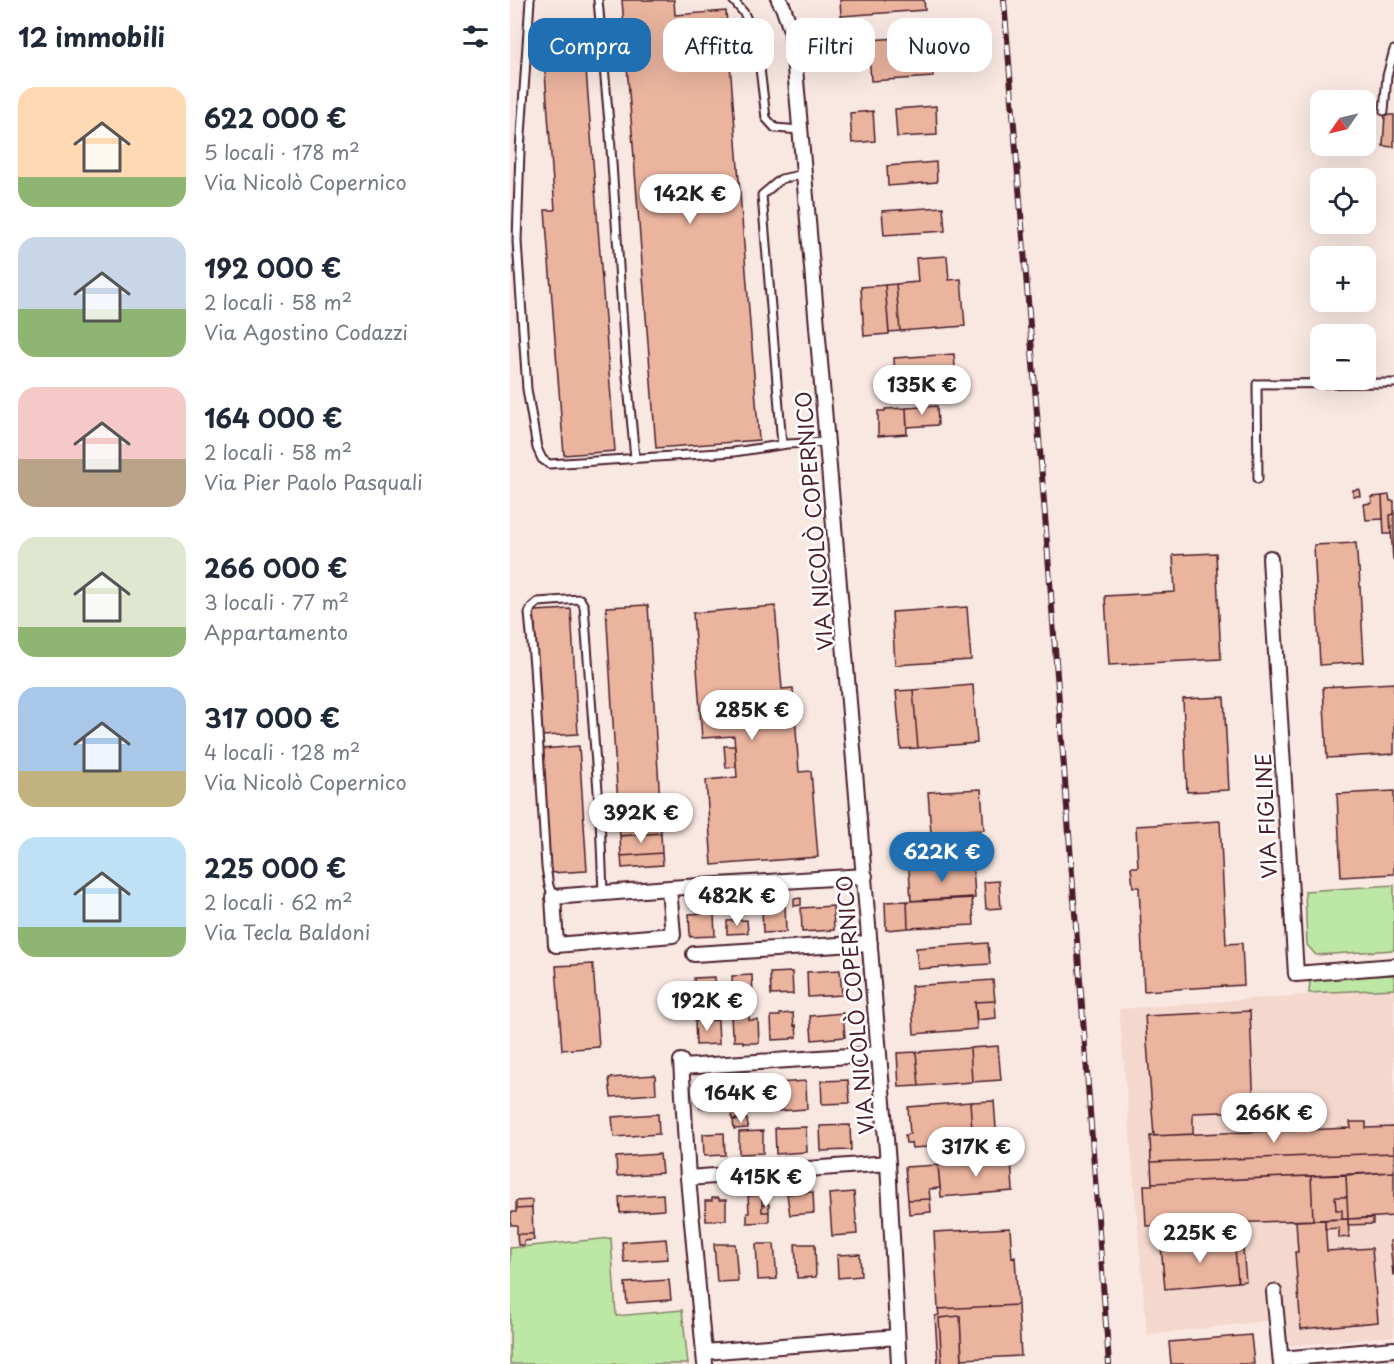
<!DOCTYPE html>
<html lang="it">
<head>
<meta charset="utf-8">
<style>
  body { margin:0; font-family:"Playpen Sans",sans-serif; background:#f2f2f3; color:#1f2937; height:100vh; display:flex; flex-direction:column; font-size:22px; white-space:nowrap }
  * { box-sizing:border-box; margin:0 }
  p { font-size:20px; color:#747a83 }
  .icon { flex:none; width:33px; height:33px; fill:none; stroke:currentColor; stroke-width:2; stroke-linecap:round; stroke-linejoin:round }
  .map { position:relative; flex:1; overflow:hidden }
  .sheet { display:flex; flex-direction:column; background:#fff; width:510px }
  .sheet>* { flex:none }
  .top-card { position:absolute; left:18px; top:18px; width:570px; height:54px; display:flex; gap:12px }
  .needle { width:39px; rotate:236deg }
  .fabs { position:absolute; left:800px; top:90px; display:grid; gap:12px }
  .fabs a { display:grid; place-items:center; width:66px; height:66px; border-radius:12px; background:#fff; box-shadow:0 6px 24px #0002; font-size:30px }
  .price { position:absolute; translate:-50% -51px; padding:0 14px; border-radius:21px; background:#fff; color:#222; font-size:20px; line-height:39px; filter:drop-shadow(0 2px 3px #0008) }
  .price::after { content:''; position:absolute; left:50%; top:36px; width:18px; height:14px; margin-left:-9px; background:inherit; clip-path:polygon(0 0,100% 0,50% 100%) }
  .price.selected { background:#1f6fb2; color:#fff }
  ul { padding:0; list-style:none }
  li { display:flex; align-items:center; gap:18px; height:150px; padding:0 18px }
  li span { display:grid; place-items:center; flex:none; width:168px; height:120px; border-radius:18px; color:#555 }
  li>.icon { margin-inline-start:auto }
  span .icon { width:72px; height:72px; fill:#fffc; stroke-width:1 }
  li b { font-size:26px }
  h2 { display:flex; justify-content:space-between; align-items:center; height:72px; padding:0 18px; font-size:26px }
  .tag { padding:0 21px; border-radius:18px; background:#fff; box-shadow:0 6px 24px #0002; font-size:21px; line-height:54px }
  .tag.selected { background:#1f6fb2; color:#fff }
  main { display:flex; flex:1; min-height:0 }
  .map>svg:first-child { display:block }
  .built { fill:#f4d8ce }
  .green { fill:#bde7a4; stroke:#848368; stroke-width:1.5 }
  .building { fill:#eab49f; stroke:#4a1f2b; stroke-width:1.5 }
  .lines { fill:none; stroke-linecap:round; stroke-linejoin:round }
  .service-casing { stroke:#4a1f2b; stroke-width:11 }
  .minor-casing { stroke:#4a1f2b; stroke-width:18 }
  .service { stroke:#fff; stroke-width:7 }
  .minor { stroke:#fff; stroke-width:14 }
  .rail-casing { stroke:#4a1f2b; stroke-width:6 }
  .rail { stroke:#fff; stroke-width:4; stroke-dasharray:11; stroke-linecap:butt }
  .labels { text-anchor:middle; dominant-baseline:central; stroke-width:5; stroke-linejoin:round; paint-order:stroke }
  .street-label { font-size:21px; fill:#4a1f2b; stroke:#fff }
</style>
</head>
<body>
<main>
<section class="sheet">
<h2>12 immobili<svg class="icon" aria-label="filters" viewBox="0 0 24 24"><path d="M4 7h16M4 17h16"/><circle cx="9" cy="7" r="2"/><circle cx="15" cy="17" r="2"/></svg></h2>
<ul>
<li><span style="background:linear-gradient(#ffd9b3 75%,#8fb573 0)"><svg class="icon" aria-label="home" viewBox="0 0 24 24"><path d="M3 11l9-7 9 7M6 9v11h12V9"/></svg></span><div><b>622 000 €</b><p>5 locali · 178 m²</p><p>Via Nicolò Copernico</p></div></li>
<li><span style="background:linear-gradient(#c9d6e8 60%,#8fb573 0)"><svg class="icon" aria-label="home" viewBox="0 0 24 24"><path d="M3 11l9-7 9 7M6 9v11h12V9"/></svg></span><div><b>192 000 €</b><p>2 locali · 58 m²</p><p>Via Agostino Codazzi</p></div></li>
<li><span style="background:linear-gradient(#f6c9c9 60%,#b9a48a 0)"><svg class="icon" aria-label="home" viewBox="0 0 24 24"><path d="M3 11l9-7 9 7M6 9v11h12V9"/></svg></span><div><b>164 000 €</b><p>2 locali · 58 m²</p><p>Via Pier Paolo Pasquali</p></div></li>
<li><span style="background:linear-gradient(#dfe7d0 75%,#8fb573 0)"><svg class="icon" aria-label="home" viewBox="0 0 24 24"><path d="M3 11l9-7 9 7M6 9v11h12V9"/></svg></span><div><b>266 000 €</b><p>3 locali · 77 m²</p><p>Appartamento</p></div></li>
<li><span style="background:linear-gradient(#a9c7e8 70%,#c2b280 0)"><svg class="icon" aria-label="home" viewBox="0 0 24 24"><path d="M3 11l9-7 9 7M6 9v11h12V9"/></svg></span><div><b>317 000 €</b><p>4 locali · 128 m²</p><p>Via Nicolò Copernico</p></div></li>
<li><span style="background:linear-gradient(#bfe0f5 75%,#8fb573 0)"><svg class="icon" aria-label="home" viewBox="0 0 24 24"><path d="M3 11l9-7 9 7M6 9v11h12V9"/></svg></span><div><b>225 000 €</b><p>2 locali · 62 m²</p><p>Via Tecla Baldoni</p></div></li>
</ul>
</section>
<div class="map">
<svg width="884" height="1364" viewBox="0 0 884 1364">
  <rect width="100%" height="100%" fill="#f9e8e2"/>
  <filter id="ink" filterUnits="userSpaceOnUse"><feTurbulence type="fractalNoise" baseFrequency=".0167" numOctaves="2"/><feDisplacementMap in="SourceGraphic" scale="12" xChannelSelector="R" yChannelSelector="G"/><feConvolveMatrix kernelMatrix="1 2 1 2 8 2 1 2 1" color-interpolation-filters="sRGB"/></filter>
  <g filter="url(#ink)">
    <path class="built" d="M884 988V1336L776 1346 773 1319 637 1335 609 1009Z"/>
    <path class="green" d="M884 885V950L806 955 797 945 795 891Z
      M884 975V989L799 993 800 980 805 978Z
      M101 1238 106 1316 172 1310 178 1364H0V1248Z"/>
    <path class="building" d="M112 0H164L165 15 216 11 249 440 146 448Z
      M330 0H414L415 10 331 16Z
      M420 36 423 77 361 81 358 40Z
      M74 43 105 451 54 455 35 210H45L33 46Z
      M426 106 427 135 387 137 385 109Z
      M363 111 365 141 342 143 340 113Z
      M875 115H884V147L873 146Z
      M426 162 427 182 378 186 377 166Z
      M433 207 435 231 374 235 372 211Z
      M437 256 439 280 451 279 455 326 390 331 386 284 408 282 406 258Z
      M386 284 390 331 379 332 375 285Z
      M375 285 379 334 354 336 351 287Z
      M444 354 446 380 385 384 384 358Z
      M427 406 428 425 397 427 396 408Z
      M396 408 397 434 368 436V411H375V409Z
      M849 489 850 496H843V490Z
      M879 495 880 501H884V514L880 515 881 534H874L872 496Z
      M872 496 873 519 856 520 854 504 862 503 861 497Z
      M884 514V559H883L880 515Z
      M846 543 848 568H849L854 662 810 665 804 545Z
      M706 553 711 659 599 665 595 596 665 592 663 555Z
      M138 605 151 820 109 823 96 607Z
      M265 606 272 689 283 688 289 772 301 771 308 857 202 865 196 780 227 777 224 736 192 738 183 613Z
      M457 607 461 660 385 665 382 612Z
      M61 609 68 734 32 736 24 611Z
      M884 683V754L817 758 813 687Z
      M463 685 467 743 408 748 403 690Z
      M403 690 408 748 391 749 386 691Z
      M714 697 719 790 677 792 673 699Z
      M69 746 77 871 40 873 32 749Z
      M214 746H225L226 767 216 768Z
      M471 789 474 830 421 833 418 792Z
      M884 791V874L831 877 827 794Z
      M151 820V833L110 836 109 823Z
      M710 821 716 944 732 943 734 985 634 991 629 887H623L621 867H628L626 826Z
      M151 833 152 853 111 856 110 836Z
      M152 853 153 865 112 868 111 856Z
      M463 864 465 898 401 901 399 868Z
      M489 881 491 908 476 909 474 882Z
      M462 897 464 925 398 928 397 901Z
      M291 898V905L284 906V899Z
      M397 901 398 928 376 930 375 902Z
      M275 906 276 932 253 933 252 907Z
      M323 906 324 930 292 932 291 908Z
      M204 913 205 936 180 937 179 914Z
      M237 920 238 933 217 934V921Z
      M478 943 480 964 408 969 406 948Z
      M83 964 89 1047 52 1050 46 966Z
      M330 970 332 995 298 997 297 972Z
      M282 972 283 994 261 995 260 973Z
      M242 975 243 995 223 996 222 976Z
      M205 977 206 999 185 1000 184 978Z
      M483 980 485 1001 465 1002 467 1029 404 1034 401 986Z
      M485 1001 486 1018 467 1020 465 1002Z
      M740 1011 744 1111 683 1113V1134L644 1136 635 1016Z
      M283 1013 284 1026 286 1025 287 1037 281 1038V1039L262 1040 261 1016H270V1014Z
      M333 1013 335 1037 302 1040 300 1016Z
      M239 1016V1020H248L249 1043H233V1041H224V1033H222L221 1017Z
      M208 1020 209 1044 186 1045 185 1021Z
      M488 1046 491 1080 462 1082 460 1048Z
      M460 1048 462 1082 409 1086 406 1052Z
      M406 1052 409 1086 389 1087 387 1053Z
      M145 1075 146 1094 101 1097 99 1078Z
      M338 1080 340 1103 312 1104 311 1081Z
      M296 1081 297 1109 269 1111 267 1083Z
      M254 1084 255 1112H242V1110H232L230 1086Z
      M210 1086 211 1107 190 1108 189 1087Z
      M484 1101 487 1142 463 1144 460 1102Z
      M460 1102 463 1144 402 1148 401 1143H396L395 1135 400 1134 398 1107Z
      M221 1110H229L230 1119H222Z
      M148 1114 149 1134 104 1137 102 1117Z
      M237 1119 238 1128 224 1129 223 1120Z
      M840 1122H856V1128L884 1127V1153L641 1162 640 1136 841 1128Z
      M340 1125 341 1150 311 1151 310 1126Z
      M296 1127 297 1152 266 1154 265 1128Z
      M253 1131V1153L229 1154V1132Z
      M214 1133 215 1155 194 1156 193 1134Z
      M884 1153V1172L642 1183 641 1162Z
      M150 1154 152 1173 107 1176 106 1157Z
      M501 1159 503 1191 431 1197 428 1165Z
      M428 1165 430 1188 419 1189 420 1199 398 1200 395 1167Z
      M884 1172V1216L838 1219 836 1175Z
      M836 1175 837 1197H825L826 1210H832V1219L803 1220 801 1176Z
      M801 1176 803 1220 636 1226 634 1185H642V1183Z
      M303 1192 304 1213 280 1215 277 1194Z
      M344 1192 347 1234 322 1236 319 1194Z
      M153 1194 154 1210 110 1213 109 1197Z
      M238 1194 239 1196 252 1195V1212H259V1222L237 1223V1213H239Z
      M825 1197H837L838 1219H832V1210H826Z
      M202 1198H209V1200H216V1220L196 1221 195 1201H202Z
      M420 1199 421 1212 399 1214 398 1200Z
      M22 1200V1208L6 1209V1201Z
      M259 1204V1212H252V1205Z
      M22 1208 23 1234H7V1225H1V1212H6V1209Z
      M863 1218V1224L838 1225V1219Z
      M838 1219 839 1237 829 1238V1228L815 1229V1220Z
      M815 1220 817 1251 862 1248 868 1322 791 1329 785 1252H788L786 1221Z
      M500 1228 502 1258 505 1257 508 1305 428 1309 424 1232Z
      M7 1234H23L24 1240 14 1241V1245H8Z
      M156 1239 158 1259 114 1262 112 1242Z
      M724 1239H732L736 1281 728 1282Z
      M724 1239 728 1282 655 1289 651 1246Z
      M884 1240V1275H883L880 1241Z
      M204 1244H225L228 1281 207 1282Z
      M246 1244H264L267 1279 248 1280Z
      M285 1244H305L306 1277 287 1278Z
      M350 1254 351 1276 328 1278 327 1255Z
      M159 1280 161 1300 117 1303 115 1283Z
      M508 1305 511 1356 452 1359 450 1316 429 1318 432 1364H428L425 1316 429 1315 428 1309Z
      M450 1316 452 1364H432L429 1318Z
      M741 1335 744 1364H661L659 1342Z"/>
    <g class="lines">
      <defs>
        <path id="service" d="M20 0 10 150 7 241 17 389 27 448 32 459 39 464 224 452 277 444 317 442
          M88 0 100 134 115 355 125 458
          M223 0 234 13 245 37 249 60 256 118 265 128 290 130
          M874 111 877 76 884 50
          M272 445 252 195 271 179 294 174
          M748 479 747 384 884 383
          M43 897 39 886 36 867 24 666 19 613 22 607 28 602 70 599 74 606 90 817 93 893"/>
        <path id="minor" d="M269 0 273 7 282 33 369 1054 378 1163 389 1364
          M760 558 786 974 884 966
          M159 888 163 935 46 945 43 897 159 888 355 876
          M184 954 360 943
          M171 1061 178 1178 195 1364
          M172 1067 369 1054
          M178 1178 378 1163
          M764 1292 771 1364
          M194 1352 387 1337
          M771 1359 884 1349"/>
      </defs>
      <use href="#service" class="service-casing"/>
      <use href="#minor" class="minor-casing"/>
      <use href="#service" class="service"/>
      <use href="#minor" class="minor"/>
      <defs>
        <path id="rail" d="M494 0 532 476 599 1364"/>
      </defs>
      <use href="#rail" class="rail-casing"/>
      <use href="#rail" class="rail"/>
    </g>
  </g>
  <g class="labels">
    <g class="street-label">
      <text transform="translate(303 521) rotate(-95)">VIA NICOLÒ COPERNICO</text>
      <text transform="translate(755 816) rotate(-93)">VIA FIGLINE</text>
      <text transform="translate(344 1005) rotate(-95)">VIA NICOLÒ COPERNICO</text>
    </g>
  </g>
</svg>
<div class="fabs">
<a><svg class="needle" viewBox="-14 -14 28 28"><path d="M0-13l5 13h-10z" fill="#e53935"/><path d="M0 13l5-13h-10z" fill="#747a83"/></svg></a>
<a><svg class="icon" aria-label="locate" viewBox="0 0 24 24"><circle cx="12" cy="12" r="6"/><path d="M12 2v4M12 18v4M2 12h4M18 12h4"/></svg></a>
<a>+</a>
<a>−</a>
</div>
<b class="price" style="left:180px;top:225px">142K €</b>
<b class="price" style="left:412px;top:416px">135K €</b>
<b class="price" style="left:242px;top:741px">285K €</b>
<b class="price" style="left:131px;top:844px">392K €</b>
<b class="price selected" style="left:432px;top:883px">622K €</b>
<b class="price" style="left:227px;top:927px">482K €</b>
<b class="price" style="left:197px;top:1032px">192K €</b>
<b class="price" style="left:231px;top:1124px">164K €</b>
<b class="price" style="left:764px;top:1144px">266K €</b>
<b class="price" style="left:466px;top:1178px">317K €</b>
<b class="price" style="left:256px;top:1208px">415K €</b>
<b class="price" style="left:690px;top:1264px">225K €</b>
<div class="top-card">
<a class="tag selected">Compra</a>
<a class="tag">Affitta</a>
<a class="tag">Filtri</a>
<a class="tag">Nuovo</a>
</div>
</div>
</main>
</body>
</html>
